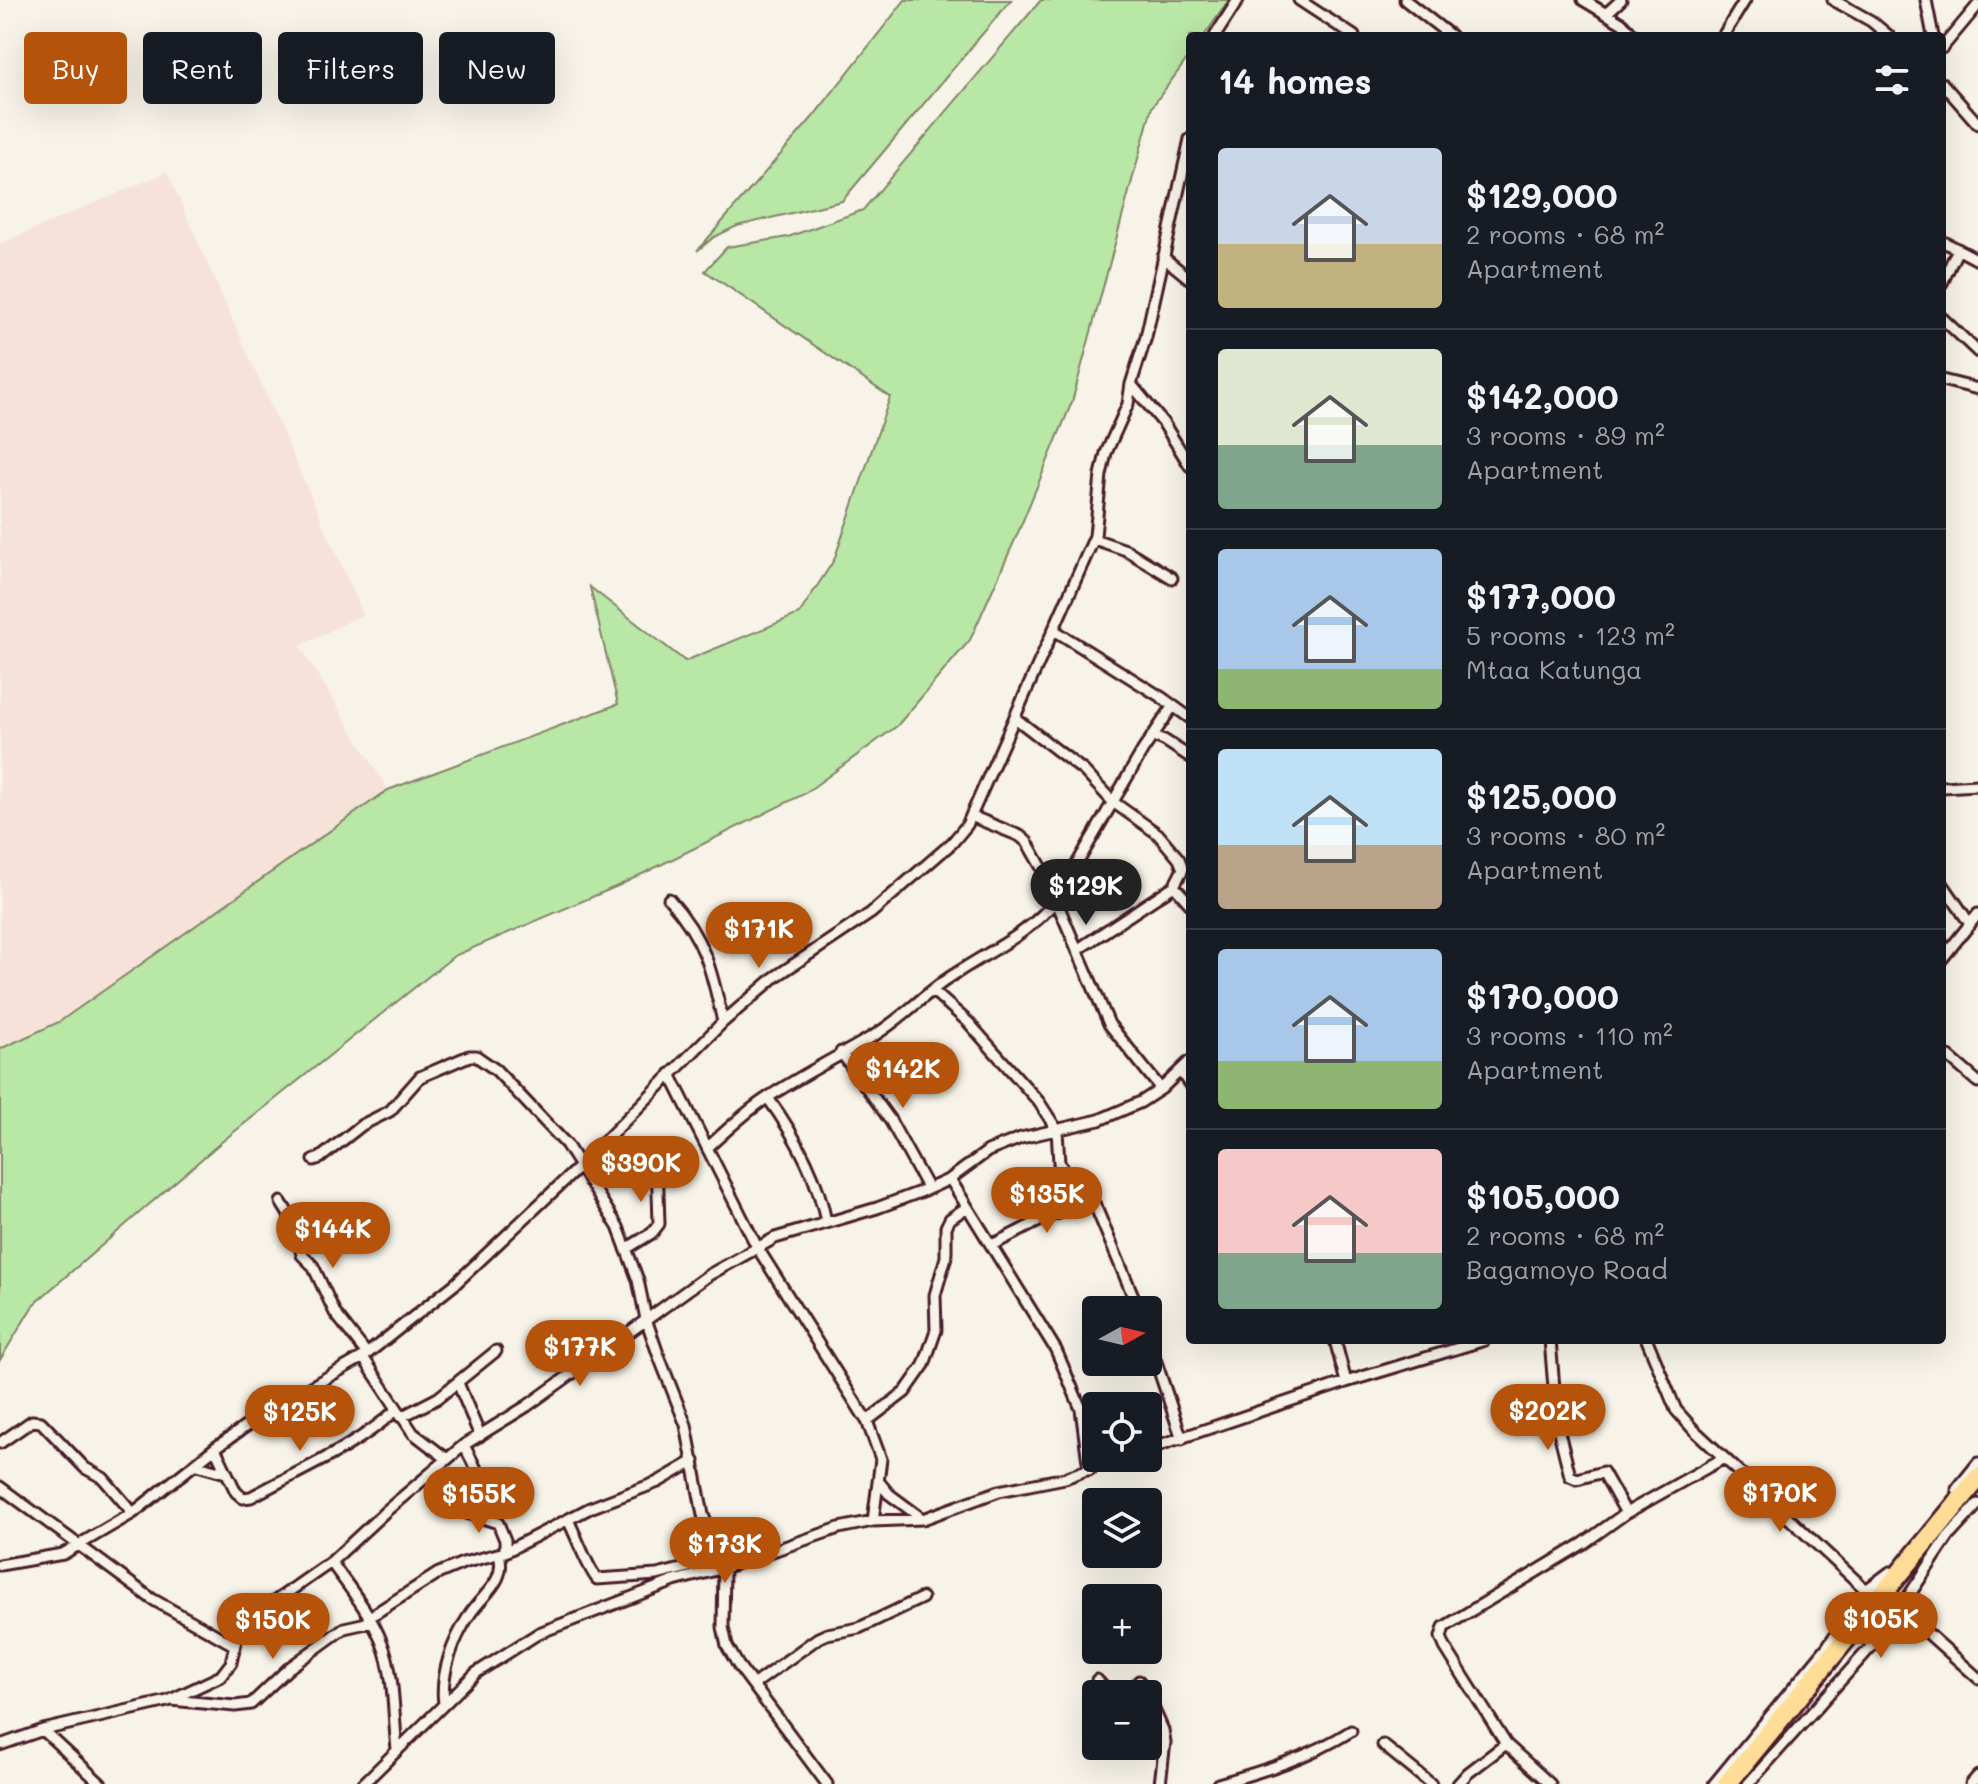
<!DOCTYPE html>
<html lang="en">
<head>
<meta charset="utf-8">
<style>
  body { margin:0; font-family:Mali,sans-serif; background:#242831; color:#f1f3f6; height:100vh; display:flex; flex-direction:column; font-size:30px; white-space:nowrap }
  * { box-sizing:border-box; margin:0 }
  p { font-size:26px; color:#9ea1a6 }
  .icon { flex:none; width:44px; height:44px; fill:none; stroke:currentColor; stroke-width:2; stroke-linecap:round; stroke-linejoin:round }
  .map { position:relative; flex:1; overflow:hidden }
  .sheet { position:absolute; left:1186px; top:32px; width:760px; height:1312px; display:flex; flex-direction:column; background:#171b24; border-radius:8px; box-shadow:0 8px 32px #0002 }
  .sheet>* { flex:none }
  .banner { position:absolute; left:24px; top:32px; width:760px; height:72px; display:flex; gap:16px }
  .needle { width:52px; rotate:82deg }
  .buttons { position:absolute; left:1082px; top:1296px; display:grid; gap:16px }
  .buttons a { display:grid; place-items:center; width:80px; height:80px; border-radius:8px; background:#171b24; box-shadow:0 8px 32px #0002; font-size:40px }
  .price { position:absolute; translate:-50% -68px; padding:0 18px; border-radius:28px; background:#b45309; color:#fff; font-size:26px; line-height:52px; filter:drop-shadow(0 2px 4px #0008) }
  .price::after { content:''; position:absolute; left:50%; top:48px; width:24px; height:18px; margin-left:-12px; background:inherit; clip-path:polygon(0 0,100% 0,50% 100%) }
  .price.active { background:#222; color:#fff }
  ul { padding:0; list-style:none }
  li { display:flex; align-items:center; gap:24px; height:200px; padding:0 32px }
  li+li { border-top:2px solid #363941 }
  li span { display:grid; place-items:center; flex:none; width:224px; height:160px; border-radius:8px; color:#555 }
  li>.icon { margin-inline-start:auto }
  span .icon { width:96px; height:96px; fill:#fffc; stroke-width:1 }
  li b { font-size:34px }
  h2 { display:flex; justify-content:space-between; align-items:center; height:96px; padding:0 32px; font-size:34px }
  .chip { padding:0 28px; border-radius:8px; background:#171b24; box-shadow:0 8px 32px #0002; font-size:28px; line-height:72px }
  .chip.active { background:#b45309; color:#fff }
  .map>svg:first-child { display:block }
  .built { fill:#f6e2d8 }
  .green { fill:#b9e7a5; stroke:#828368; stroke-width:2 }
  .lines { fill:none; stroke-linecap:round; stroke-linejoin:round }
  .street-casing { stroke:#4a1f2b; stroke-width:15 }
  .highway-casing { stroke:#4a1f2b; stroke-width:24 }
  .street { stroke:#f7f3e8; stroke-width:9 }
  .highway { stroke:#ffdd96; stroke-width:18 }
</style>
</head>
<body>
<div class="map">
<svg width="1978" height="1784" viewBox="0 0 1978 1784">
  <rect width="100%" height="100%" fill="#f7f3e8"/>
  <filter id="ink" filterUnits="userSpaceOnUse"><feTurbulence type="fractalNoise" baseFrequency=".0125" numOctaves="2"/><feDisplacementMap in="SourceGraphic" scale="16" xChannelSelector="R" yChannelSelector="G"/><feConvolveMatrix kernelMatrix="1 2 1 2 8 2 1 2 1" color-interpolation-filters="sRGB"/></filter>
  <g filter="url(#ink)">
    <path class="built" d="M167 172 363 614 300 646 388 790 59 1022 0 1049V244Z"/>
    <path class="green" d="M905 0H1011L842 201 737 226 714 237 697 251 812 118Z
      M1041 0H1229L1204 36H1190V55L1152 107 1072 402 1017 535 970 640 897 726 804 794 620 885 454 956 219 1144 34 1304 0 1360V1049L59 1022 388 790 618 704 590 587 685 661 799 614 834 560 890 397 705 271 727 247 788 237 863 210Z"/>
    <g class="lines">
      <defs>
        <path id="street" d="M1299 0 1354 36
          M1405 0 1451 36
          M1583 0 1623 24 1634 36
          M1833 0 1871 21 1889 36
          M1926 0 1933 36
          M1607 13 1621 0
          M1215 36 1238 0
          M1723 36 1745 0
          M1942 48 1978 5
          M1942 83 1978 124
          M1942 241 1978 260
          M1163 257 1190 279
          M1942 283 1958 249
          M1942 318 1978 352
          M1942 380 1978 389
          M1131 384 1164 424 1190 466
          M1094 539 1126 550 1172 578
          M1054 630 1161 697 1190 718
          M1015 718 1084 771 1113 802 1158 834 1179 859 1183 869 1174 886 1077 950
          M1152 736 1164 740 1190 757
          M1942 787 1978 785
          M971 816 1020 836 1027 842 1043 870 1109 1024 1161 1089
          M1942 883 1970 924
          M1174 886 1190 904
          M669 899C705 939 712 971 723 1022
          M1942 959 1978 914
          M933 991 968 1022 1039 1102 1057 1130 1059 1163 1073 1184 1095 1205 1139 1310
          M841 1052 890 1120 928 1189
          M1949 1057 1978 1082
          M1180 1071 1190 1085
          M670 1074 757 1247 867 1421 881 1459 873 1521
          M768 1098C794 1134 818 1177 826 1222
          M707 1148C725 1132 743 1114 764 1100 798 1077 834 1059 870 1038 902 1020 926 991 958 972 993 949 1029 934 1056 900L1143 750 1173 706
          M314 1160 320 1158 362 1125 390 1111 420 1077 469 1056H476L496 1070 566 1144 618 1227 638 1280 646 1319 658 1354 686 1425 703 1515 724 1568 723 1627 727 1646 738 1665 827 1784
          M950 1179 1056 1350 1081 1409 1089 1470
          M281 1202 294 1223 302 1255 313 1266 335 1313 367 1354
          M992 1245 1049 1216 1093 1203
          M626 1249 652 1233 659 1224 657 1160
          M1148 1338 1182 1439
          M1335 1340 1346 1382
          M1550 1340 1557 1424 1570 1476 1577 1479 1603 1472 1626 1513
          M1647 1340 1676 1410 1693 1429 1866 1590 1923 1629 1978 1678
          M363 1357 413 1433 447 1459
          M458 1383 480 1436
          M401 1417 438 1398 496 1351
          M867 1421 905 1392 924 1365 936 1330 935 1295 946 1257V1227L950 1219 967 1207
          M0 1443 32 1421 41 1422 85 1468 103 1478 133 1513
          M464 1445C475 1468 491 1492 488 1518
          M215 1448 236 1492 243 1498 251 1497C300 1470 355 1448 396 1410
          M1148 1449 1346 1382 1485 1340
          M194 1464 226 1473
          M879 1482 889 1494 920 1517
          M0 1487 152 1599 234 1645
          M1957 1489 1978 1463
          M467 1513 498 1523 505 1540V1552
          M568 1520C577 1537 586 1565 597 1579L657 1575 721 1559
          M331 1562C349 1587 371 1614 382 1643 395 1675 393 1715 397 1749
          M0 1565 63 1554 133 1513 215 1448 265 1413 363 1357 455 1284 580 1166 723 1022 775 977 871 913 952 843 967 825 1095 536 1101 475 1106 453 1128 404 1131 384 1146 337 1190 139
          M368 1618 437 1574 463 1563 505 1552 590 1508 658 1482 694 1461
          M1097 1680 1110 1694
          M1139 1681 1147 1694
          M753 1685 818 1638 827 1634 859 1628 922 1598
          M1148 1696 1163 1730
          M171 1700 235 1706 251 1704 289 1668 344 1628 371 1622
          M444 1704C440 1673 453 1640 470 1614 483 1594 507 1581 499 1554
          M1148 1724 1163 1730 1165 1742 1160 1784
          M43 1730 101 1784
          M0 1745 43 1730 168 1701 221 1676 231 1663 237 1635 261 1611 331 1562 386 1511 464 1445 527 1406 707 1276 775 1238 877 1208 928 1189 950 1179 988 1151 1021 1138 1099 1120 1141 1102 1161 1089 1190 1061
          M1383 1745 1431 1784
          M363 1784 476 1673 539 1633 674 1581 724 1568 839 1528 873 1521 923 1519 999 1491 1065 1478 1118 1458
          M1218 1784C1264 1771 1310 1757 1351 1731
          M1458 1784 1468 1773 1506 1744
          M1550 1784 1506 1744 1445 1647 1441 1637 1444 1627 1584 1543 1626 1513 1724 1458
          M1714 1784 1827 1647 1866 1590 1890 1572
          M1748 1784 1886 1630 1948 1537 1978 1504
          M1971 1784 1978 1776"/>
        <path id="highway" d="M1727 1784 1978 1478"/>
      </defs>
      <use href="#street" class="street-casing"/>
      <use href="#highway" class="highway-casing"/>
      <use href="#street" class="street"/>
      <use href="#highway" class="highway"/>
    </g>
  </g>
</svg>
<div class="buttons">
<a><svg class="needle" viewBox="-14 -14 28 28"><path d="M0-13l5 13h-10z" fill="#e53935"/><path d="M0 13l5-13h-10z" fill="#9ea1a6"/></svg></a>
<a><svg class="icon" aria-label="locate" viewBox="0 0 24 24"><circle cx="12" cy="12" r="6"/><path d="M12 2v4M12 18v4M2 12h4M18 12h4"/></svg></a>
<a><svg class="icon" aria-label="layers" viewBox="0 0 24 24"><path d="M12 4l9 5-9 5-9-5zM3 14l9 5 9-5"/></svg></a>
<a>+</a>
<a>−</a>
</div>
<b class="price active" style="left:1086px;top:927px">$129K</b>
<b class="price" style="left:759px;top:970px">$171K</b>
<b class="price" style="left:903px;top:1110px">$142K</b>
<b class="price" style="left:641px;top:1204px">$390K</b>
<b class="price" style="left:1047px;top:1235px">$135K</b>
<b class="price" style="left:333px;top:1270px">$144K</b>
<b class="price" style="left:580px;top:1388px">$177K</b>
<b class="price" style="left:1548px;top:1452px">$202K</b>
<b class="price" style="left:300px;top:1453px">$125K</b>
<b class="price" style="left:1780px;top:1534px">$170K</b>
<b class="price" style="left:479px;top:1535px">$155K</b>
<b class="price" style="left:725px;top:1585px">$173K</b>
<b class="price" style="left:1881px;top:1660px">$105K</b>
<b class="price" style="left:273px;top:1661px">$150K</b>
<div class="banner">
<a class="chip active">Buy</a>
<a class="chip">Rent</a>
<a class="chip">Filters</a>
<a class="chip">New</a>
</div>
<section class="sheet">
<h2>14 homes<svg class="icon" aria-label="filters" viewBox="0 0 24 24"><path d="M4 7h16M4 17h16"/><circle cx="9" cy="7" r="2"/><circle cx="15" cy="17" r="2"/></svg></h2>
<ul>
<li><span style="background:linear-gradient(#c9d6e8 60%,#c2b280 0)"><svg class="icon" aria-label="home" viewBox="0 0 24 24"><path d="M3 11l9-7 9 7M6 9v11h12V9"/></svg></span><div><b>$129,000</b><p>2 rooms · 68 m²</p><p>Apartment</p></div></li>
<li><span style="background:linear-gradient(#dfe7d0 60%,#7fa58c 0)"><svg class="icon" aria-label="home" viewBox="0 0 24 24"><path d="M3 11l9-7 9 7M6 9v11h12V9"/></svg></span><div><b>$142,000</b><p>3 rooms · 89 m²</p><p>Apartment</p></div></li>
<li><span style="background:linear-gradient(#a9c7e8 75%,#8fb573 0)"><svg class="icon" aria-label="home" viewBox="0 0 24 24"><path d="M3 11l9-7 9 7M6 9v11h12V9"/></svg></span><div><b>$177,000</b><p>5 rooms · 123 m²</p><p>Mtaa Katunga</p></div></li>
<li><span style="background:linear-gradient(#bfe0f5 60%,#b9a48a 0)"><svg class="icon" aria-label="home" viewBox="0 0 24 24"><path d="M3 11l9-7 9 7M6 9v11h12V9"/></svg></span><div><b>$125,000</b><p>3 rooms · 80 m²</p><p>Apartment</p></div></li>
<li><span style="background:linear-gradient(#a9c7e8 70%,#8fb573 0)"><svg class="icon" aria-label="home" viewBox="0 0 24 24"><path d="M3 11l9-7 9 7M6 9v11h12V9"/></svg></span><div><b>$170,000</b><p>3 rooms · 110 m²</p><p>Apartment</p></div></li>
<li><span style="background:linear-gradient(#f6c9c9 65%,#7fa58c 0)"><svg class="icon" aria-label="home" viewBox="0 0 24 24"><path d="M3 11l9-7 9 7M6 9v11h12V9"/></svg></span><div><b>$105,000</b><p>2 rooms · 68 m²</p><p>Bagamoyo Road</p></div></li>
</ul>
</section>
</div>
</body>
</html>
